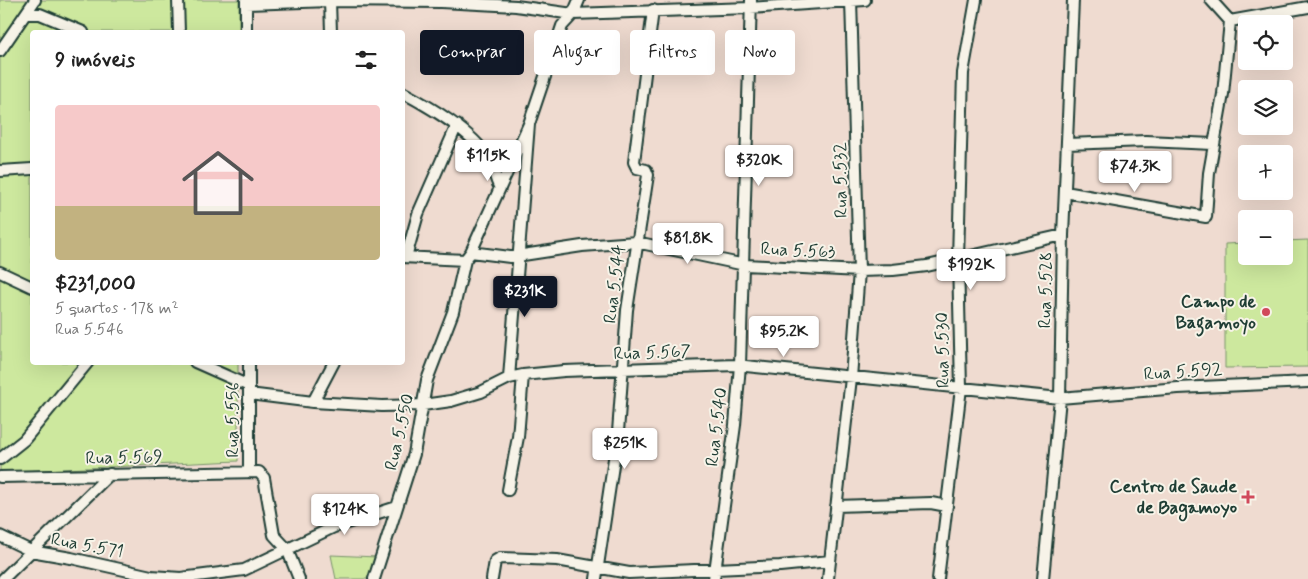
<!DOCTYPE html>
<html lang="pt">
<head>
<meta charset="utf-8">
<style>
  body { margin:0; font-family:Mynerve,sans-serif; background:#f6f6f6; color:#222; height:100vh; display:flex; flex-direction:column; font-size:19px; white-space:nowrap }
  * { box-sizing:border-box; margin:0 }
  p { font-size:16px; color:#767676 }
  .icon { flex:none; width:28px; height:28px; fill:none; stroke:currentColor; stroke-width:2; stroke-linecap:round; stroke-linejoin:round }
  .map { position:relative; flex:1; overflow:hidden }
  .side { position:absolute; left:30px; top:30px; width:375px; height:335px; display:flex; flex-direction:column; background:#fff; border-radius:5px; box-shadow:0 5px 20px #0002 }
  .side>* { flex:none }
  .top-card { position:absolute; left:420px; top:30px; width:475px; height:45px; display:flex; gap:10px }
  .fabs { position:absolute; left:1238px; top:15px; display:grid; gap:10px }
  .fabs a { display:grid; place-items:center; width:55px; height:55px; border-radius:5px; background:#fff; box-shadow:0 5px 20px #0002; font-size:25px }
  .price { position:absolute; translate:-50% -42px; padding:0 11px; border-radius:5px; background:#fff; color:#222; font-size:16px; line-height:32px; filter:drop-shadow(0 1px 2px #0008) }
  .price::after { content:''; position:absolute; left:50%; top:30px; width:15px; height:11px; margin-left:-8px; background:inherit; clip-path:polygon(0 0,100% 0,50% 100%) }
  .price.on { background:#111827; color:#fff }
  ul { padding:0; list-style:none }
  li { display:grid; align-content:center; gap:10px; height:265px; padding:0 25px }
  li span { display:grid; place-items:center; height:155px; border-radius:5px; color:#555 }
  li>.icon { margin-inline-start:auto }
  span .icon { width:90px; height:90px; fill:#fffc; stroke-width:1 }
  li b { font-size:21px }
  h2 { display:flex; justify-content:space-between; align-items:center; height:60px; padding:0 25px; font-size:21px }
  .pill { padding:0 18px; border-radius:5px; background:#fff; box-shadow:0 5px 20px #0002; font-size:18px; line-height:45px }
  .pill.on { background:#111827; color:#fff }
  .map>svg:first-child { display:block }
  .green { fill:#cde89e; stroke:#769269 }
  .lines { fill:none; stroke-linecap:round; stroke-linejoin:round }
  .minor-casing { stroke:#1f3d34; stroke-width:14 }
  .minor { stroke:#f7f3e8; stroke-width:10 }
  .poi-dot { fill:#d1495b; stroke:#f7f3e8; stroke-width:2 }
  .labels { text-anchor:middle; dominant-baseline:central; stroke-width:4; stroke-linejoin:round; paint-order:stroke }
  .street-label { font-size:18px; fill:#1f3d34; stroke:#f7f3e8 }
  .poi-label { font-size:18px; font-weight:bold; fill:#1f3d34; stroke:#f7f3e8; text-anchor:end }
</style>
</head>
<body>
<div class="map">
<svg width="1308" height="579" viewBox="0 0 1308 579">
  <rect width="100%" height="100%" fill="#efdbd0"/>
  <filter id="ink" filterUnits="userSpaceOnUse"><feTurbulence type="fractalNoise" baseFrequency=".02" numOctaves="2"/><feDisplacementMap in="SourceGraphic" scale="10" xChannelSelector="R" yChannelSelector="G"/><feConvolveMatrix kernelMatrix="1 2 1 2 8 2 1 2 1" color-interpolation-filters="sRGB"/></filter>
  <g filter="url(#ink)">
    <path class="green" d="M0 0H239V32H32V362L238 363V461L0 472Z
      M1308 240V367L1225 368V244L1246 243V256H1284V241Z
      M331 555 377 557 371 579H336Z"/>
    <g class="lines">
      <defs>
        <path id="minor" d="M178 0 179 32
          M246 0V32
          M1211 0 1230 21
          M330 1 331 32
          M246 4 330 1 441 2 516 6 573 14 750 8 865 0
          M26 14H40L83 32
          M1230 21 1308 7
          M0 51 35 0
          M402 92C430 107 472 131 489 159 494 167 494 178 500 188
          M1067 144 1146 141 1213 144
          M0 171 32 169
          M1065 192 1206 217 1209 173 1223 94 1230 21
          M471 252 510 257 582 246 636 242 745 265 859 271 893 270 927 266 1063 235
          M402 257 465 260
          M406 257 418 214 457 125
          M0 272 32 287
          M195 362 249 386
          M509 378 529 124 562 26 573 14 579 0
          M249 394 313 402 382 406 423 405 451 401 481 392 509 378 523 375 564 371 736 365 1060 398 1178 388 1308 382
          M313 402 334 362
          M0 459 24 440 88 362
          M249 470V362
          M0 477 259 472 264 478 274 535 287 549 299 579
          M508 490 518 437 523 375
          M836 506 931 503 947 506
          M0 536 31 551 71 558 151 576 181 578 244 570 334 527 397 507
          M3 579 110 474
          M374 579 414 454 427 380 453 312 465 260 471 252 529 124
          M492 579 495 561 500 558 557 560 629 573 780 566 830 561
          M596 579 618 432 627 310 648 175 646 170 637 168 634 162 653 10
          M714 579 735 425 740 365 751 0
          M828 579 851 378 859 271 851 0
          M938 579 961 388 958 259 963 73 976 0
          M1043 579 1060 398 1063 235 1073 0"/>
      </defs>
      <use href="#minor" class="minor-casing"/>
      <use href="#minor" class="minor"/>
    </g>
  </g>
  <g class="poi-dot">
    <circle cx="1266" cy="312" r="5"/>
    <path d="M1245.5 489.5h5v5h5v5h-5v5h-5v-5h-5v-5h5z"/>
  </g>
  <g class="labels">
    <g class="street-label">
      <text transform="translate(841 180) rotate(-91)">Rua 5.532</text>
      <text transform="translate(798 251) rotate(3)">Rua 5.563</text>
      <text transform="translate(615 284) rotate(-83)">Rua 5.544</text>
      <text transform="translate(1046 290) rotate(-89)">Rua 5.528</text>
      <text transform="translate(943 350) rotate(-91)">Rua 5.530</text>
      <text transform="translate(652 353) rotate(-2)">Rua 5.567</text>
      <text transform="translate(1183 372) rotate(-4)">Rua 5.592</text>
      <text transform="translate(233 420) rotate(-90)">Rua 5.556</text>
      <text transform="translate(717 427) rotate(-83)">Rua 5.540</text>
      <text transform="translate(400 432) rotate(-77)">Rua 5.550</text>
      <text transform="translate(124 458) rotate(-1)">Rua 5.569</text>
      <text transform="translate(87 546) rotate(11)">Rua 5.571</text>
    </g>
    <g class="poi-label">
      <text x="1256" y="302">Campo de<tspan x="1256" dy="21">Bagamoyo</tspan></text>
      <text x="1237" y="487">Centro de Saude<tspan x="1237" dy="21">de Bagamoyo</tspan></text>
    </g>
  </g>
</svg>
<div class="fabs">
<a><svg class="icon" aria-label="locate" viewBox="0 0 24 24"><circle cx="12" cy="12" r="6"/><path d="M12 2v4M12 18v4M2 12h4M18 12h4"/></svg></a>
<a><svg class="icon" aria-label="layers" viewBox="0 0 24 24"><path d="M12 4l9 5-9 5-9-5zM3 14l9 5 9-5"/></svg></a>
<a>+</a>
<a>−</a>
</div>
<b class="price" style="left:488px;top:182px">$115K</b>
<b class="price" style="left:759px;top:187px">$320K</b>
<b class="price" style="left:1135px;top:193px">$74.3K</b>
<b class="price" style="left:688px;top:265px">$81.8K</b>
<b class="price" style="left:971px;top:291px">$192K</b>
<b class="price on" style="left:525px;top:318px">$231K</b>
<b class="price" style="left:784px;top:358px">$95.2K</b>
<b class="price" style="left:625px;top:470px">$251K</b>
<b class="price" style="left:345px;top:536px">$124K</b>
<div class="top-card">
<a class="pill on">Comprar</a>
<a class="pill">Alugar</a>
<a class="pill">Filtros</a>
<a class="pill">Novo</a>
</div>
<section class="side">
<h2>9 imóveis<svg class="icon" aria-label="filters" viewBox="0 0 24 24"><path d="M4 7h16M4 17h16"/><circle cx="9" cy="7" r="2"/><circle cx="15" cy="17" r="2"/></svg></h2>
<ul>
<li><span style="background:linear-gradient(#f6c9c9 65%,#c2b280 0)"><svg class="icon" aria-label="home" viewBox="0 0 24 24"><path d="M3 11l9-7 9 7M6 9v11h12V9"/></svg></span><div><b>$231,000</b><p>5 quartos · 178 m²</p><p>Rua 5.546</p></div></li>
</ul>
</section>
</div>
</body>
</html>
